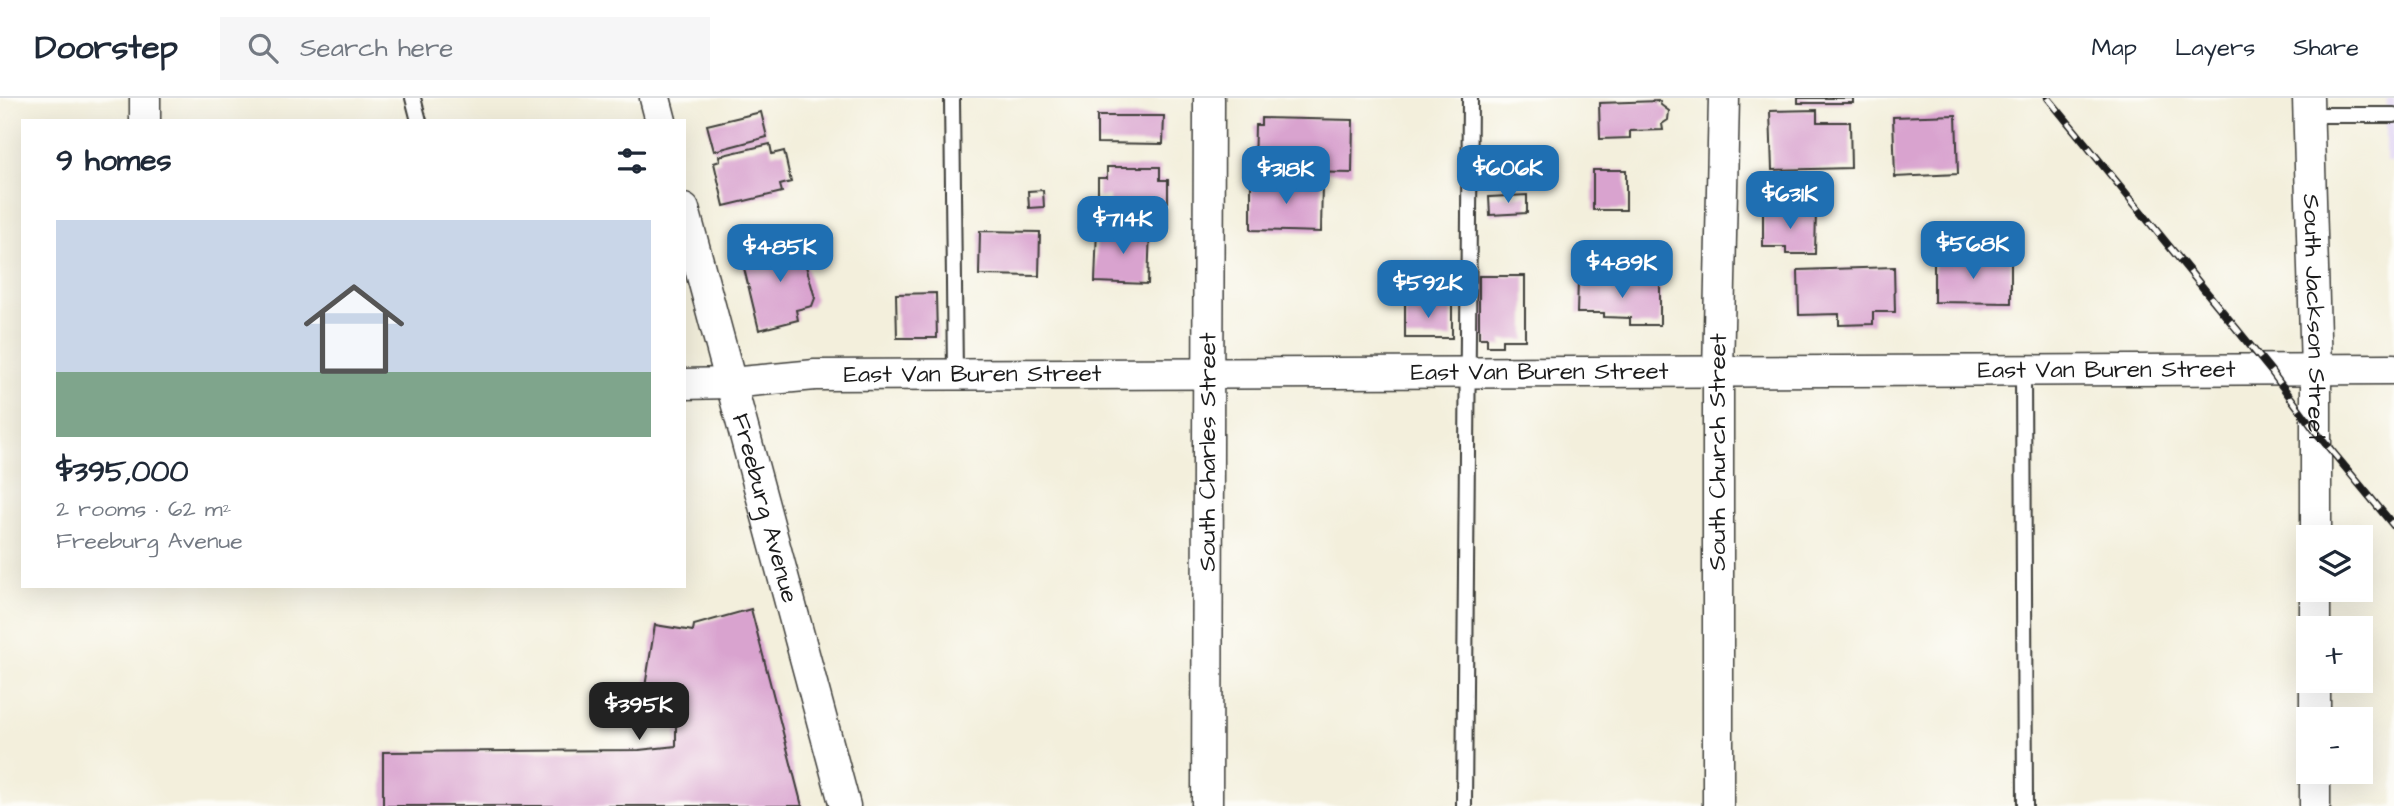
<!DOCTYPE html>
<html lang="en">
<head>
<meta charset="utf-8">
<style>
  body { margin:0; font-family:"Architects Daughter",sans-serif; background:#f6f6f7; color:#1f2937; height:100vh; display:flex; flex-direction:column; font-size:26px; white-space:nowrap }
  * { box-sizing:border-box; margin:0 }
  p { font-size:23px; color:#747a83 }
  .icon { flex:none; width:38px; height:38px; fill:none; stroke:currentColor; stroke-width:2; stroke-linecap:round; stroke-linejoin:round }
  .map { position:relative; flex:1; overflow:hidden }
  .side { position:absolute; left:21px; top:21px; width:665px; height:469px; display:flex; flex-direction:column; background:#fff; border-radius:0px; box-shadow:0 7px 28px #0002 }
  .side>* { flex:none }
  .buttons { position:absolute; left:2296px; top:427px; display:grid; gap:14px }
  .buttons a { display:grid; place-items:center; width:77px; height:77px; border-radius:0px; background:#fff; box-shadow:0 7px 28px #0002; font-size:35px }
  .price { position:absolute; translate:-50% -60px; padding:0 16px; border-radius:14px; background:#1f6fb2; color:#fff; font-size:23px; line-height:46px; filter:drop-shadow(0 2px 4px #0008) }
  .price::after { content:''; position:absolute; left:50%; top:42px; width:21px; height:16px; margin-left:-10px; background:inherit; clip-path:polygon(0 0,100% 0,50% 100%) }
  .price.current { background:#222; color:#fff }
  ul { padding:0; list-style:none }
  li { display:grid; align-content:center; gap:14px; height:371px; padding:0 35px }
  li+li { border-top:2px solid #e0e1e3 }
  li span { display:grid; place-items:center; height:217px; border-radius:0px; color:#555 }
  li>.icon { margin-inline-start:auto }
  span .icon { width:126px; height:126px; fill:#fffc; stroke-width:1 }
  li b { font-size:30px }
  h2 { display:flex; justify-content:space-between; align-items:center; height:84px; padding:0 35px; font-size:30px }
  header { display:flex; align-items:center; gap:42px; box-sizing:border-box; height:98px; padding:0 35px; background:#fff; border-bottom:2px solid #e0e1e3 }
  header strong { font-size:33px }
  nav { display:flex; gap:38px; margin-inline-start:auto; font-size:24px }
  .search { width:490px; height:63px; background:#f6f6f7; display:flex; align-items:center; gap:18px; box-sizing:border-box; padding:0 24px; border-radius:0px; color:#747a83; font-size:26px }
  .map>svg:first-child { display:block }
  .built { fill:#e0d4f4 }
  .building { fill:#d9a3cf }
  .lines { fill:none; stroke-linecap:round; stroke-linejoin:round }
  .lane-casing { stroke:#3c3c39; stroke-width:18 }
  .street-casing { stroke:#3c3c39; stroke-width:33 }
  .lane { stroke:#fff; stroke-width:14 }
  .street { stroke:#fff; stroke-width:30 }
  .rail-casing { stroke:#1c1c1c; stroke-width:8 }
  .rail { stroke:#fdfcf7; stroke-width:5; stroke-dasharray:16; stroke-linecap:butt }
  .labels { text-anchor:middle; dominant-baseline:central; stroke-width:7; stroke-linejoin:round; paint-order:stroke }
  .street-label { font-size:24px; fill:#1c1c1c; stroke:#fdfcf7 }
</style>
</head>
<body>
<header>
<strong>Doorstep</strong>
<div class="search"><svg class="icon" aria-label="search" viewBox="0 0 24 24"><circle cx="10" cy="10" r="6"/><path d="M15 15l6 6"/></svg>Search here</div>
<nav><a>Map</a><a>Layers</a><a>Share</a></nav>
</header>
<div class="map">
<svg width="2394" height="708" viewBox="0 0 2394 708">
  <rect width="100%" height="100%" fill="#fdfcf7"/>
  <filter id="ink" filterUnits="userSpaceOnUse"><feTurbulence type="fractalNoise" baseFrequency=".0143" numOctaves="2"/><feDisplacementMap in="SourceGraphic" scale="14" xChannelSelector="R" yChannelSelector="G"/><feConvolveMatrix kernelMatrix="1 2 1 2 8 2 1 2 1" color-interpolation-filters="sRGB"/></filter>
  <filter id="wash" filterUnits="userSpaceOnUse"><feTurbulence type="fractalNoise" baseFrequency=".00686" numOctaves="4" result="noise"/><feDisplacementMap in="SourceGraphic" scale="28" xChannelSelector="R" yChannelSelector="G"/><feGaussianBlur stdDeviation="1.57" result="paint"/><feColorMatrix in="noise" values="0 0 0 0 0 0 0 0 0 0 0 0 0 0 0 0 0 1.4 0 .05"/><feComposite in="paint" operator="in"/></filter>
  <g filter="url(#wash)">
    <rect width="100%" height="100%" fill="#f3efdc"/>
    <path class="built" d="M2386 0H2394V65H2386Z"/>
    <g id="blocks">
      <path class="building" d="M1798 0H1853V5H1798Z
        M1660 3 1661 7 1669 13 1668 22 1662 26 1663 32 1630 33V40L1600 41 1599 5Z
        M1817 12V24H1850L1851 70 1772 72 1770 13Z
        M761 14 767 39 714 53 707 27Z
        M1956 17 1958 76 1895 79 1893 19Z
        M1097 18H1164L1163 46 1097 45Z
        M1261 20 1353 22 1352 75 1254 73 1255 27H1261Z
        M770 46 772 56 784 53 791 84 780 87 782 94 724 108 714 65 720 63 719 58Z
        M1107 69H1160V82H1168V104H1158L1159 118H1130V111H1109V98L1098 99V80H1107Z
        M1593 72H1626V112H1593Z
        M1251 83 1322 84 1321 134 1251 132Z
        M1043 92 1044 109 1029 110 1028 93Z
        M1527 97V115L1490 117 1489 99Z
        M1763 112H1816L1815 156H1786V149H1763Z
        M1097 130 1150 131 1148 186 1095 184Z
        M980 133 1040 134 1039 178 979 177Z
        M798 143 799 148 808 145 811 158 804 161 815 200 812 208 796 212 798 222 759 232 743 166H752L750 157Z
        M1934 162H2011V205L1934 204Z
        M1894 169 1895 214H1873V226L1839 227V216L1799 217 1798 172Z
        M1479 178H1525V242H1502V248H1487V240H1479Z
        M1578 182 1660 183V227H1630V220L1604 219V215H1577Z
        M936 195 937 240H897L896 196Z
        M1405 204 1452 205V240H1405Z
        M751 511 802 708H383V654L639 652 676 648V626L640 620 655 527 693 533 694 527Z"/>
    </g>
  </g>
  <g filter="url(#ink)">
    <use href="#blocks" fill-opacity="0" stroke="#3c3c39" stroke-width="2"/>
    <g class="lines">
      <defs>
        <path id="lane" d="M413 0 419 23
          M952 0 955 277
          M2308 17H2394
          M2023 274 2025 708
          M1464 708 1470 0"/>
        <g id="street">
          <path d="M655 0 661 23"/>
          <path id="s1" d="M2308 0 2316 272V439"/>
          <path d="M145 23V0"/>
          <path id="s2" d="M684 111 845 708"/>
          <path id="s3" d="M684 286 730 285 815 277 2394 271"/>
          <path d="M2315 530V492"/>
          <path d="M2315 621V583"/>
          <path id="s4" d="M1207 708 1209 0"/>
          <path id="s5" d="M1718 708V275L1724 0"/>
          <path d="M2315 708V674"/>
        </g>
      </defs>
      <use href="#lane" class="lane-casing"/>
      <use href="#street" class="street-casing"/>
      <use href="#lane" class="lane"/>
      <use href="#street" class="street"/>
      <defs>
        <path id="rail" d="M2048 0 2271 273 2316 334 2394 428"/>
      </defs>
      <use href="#rail" class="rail-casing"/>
      <use href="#rail" class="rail"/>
    </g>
  </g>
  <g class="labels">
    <g class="street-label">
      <text stroke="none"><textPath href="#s1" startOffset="220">South Jackson Street</textPath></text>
      <text stroke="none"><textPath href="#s3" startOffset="1423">East Van Buren Street</textPath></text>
      <text stroke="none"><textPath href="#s3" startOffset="856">East Van Buren Street</textPath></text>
      <text stroke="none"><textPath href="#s3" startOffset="289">East Van Buren Street</textPath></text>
      <text stroke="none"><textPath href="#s4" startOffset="354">South Charles Street</textPath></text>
      <text stroke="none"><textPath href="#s5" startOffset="354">South Church Street</textPath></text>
      <text stroke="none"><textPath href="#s2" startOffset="310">Freeburg Avenue</textPath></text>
    </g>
  </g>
</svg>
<div class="buttons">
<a><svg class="icon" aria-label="layers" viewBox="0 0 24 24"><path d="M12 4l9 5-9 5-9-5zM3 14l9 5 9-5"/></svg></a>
<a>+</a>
<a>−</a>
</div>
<b class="price" style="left:1508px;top:107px">$606K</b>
<b class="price" style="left:1286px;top:108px">$318K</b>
<b class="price" style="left:1790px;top:133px">$631K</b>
<b class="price" style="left:1123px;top:158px">$714K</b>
<b class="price" style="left:1973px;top:183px">$568K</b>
<b class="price" style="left:780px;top:186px">$485K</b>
<b class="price" style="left:1622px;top:202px">$489K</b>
<b class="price" style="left:1428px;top:222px">$592K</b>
<b class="price current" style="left:639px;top:644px">$395K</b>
<section class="side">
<h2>9 homes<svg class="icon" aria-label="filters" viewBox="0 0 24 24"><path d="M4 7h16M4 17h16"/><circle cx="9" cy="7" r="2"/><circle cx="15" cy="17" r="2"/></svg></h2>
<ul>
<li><span style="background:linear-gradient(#c9d6e8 70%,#7fa58c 0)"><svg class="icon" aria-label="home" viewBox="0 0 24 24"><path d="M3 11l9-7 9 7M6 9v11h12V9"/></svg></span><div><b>$395,000</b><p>2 rooms · 62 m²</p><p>Freeburg Avenue</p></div></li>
</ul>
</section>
</div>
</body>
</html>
